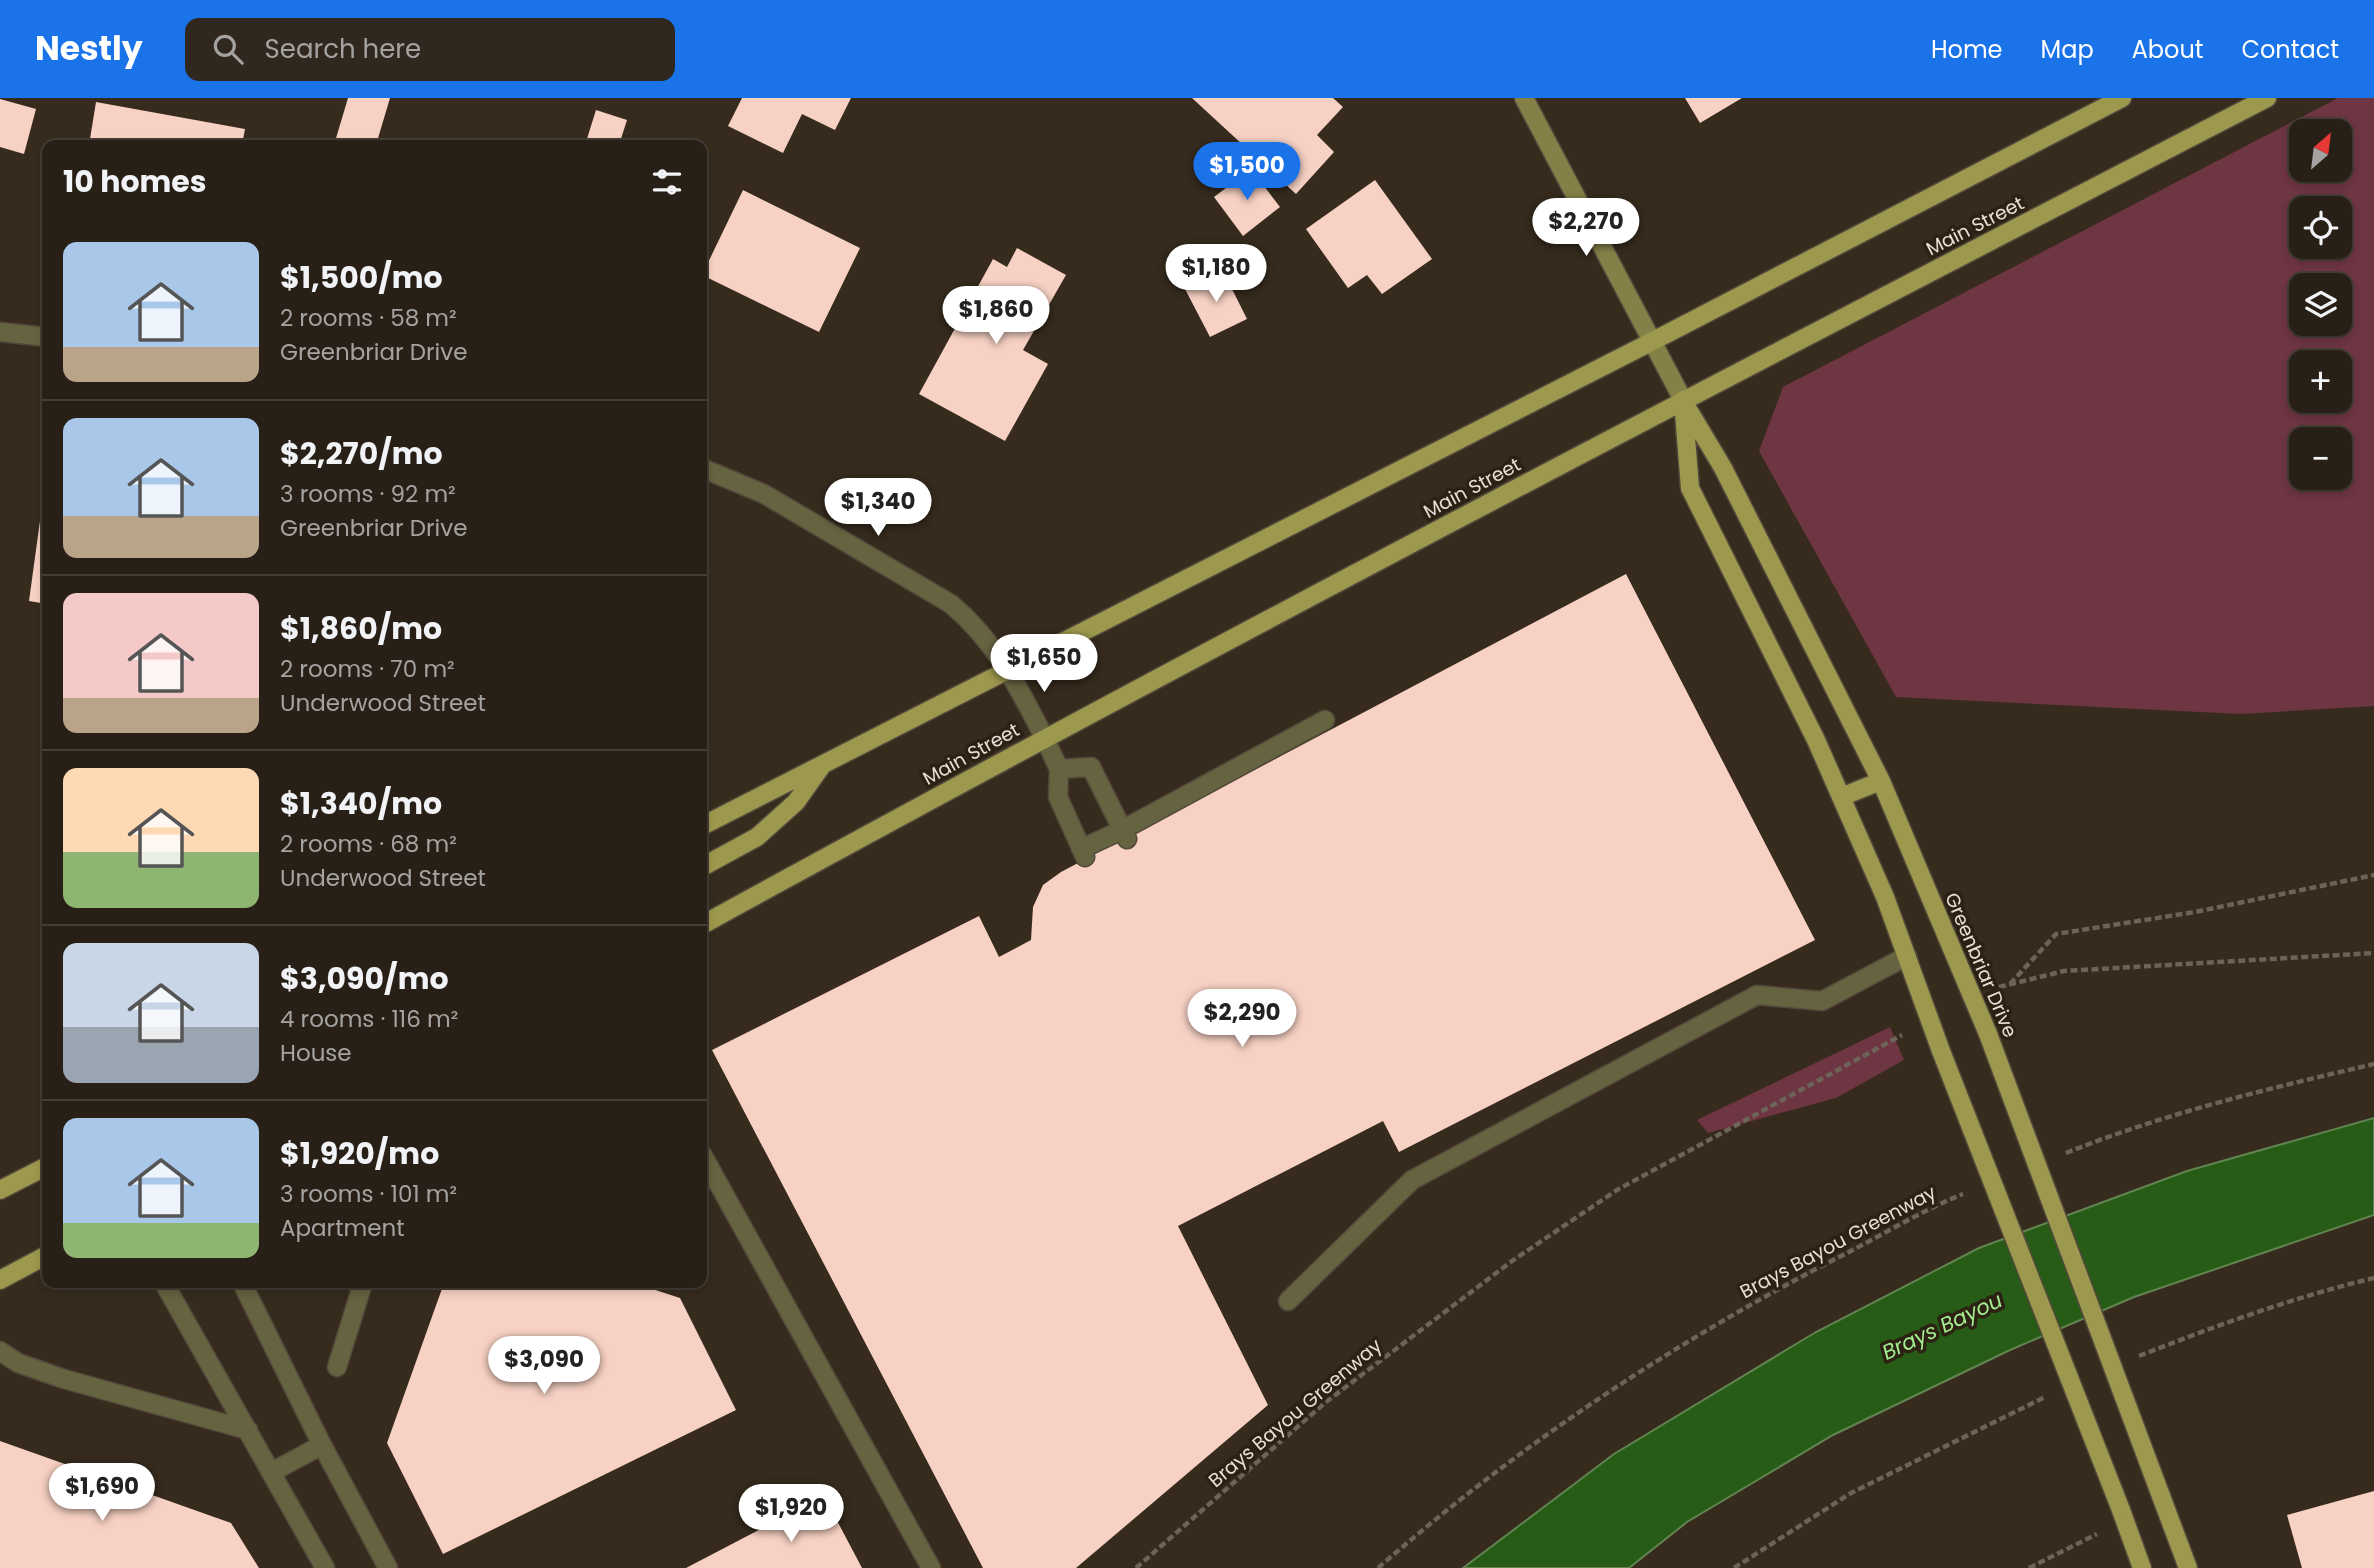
<!DOCTYPE html>
<html lang="en">
<head>
<meta charset="utf-8">
<style>
  body { margin:0; font-family:Poppins,sans-serif; background:#30281f; color:#f1f3f6; height:100vh; display:flex; flex-direction:column; font-size:26px; white-space:nowrap }
  * { box-sizing:border-box; margin:0 }
  p { font-size:23px; color:#a5a3a1 }
  .icon { flex:none; width:38px; height:38px; fill:none; stroke:currentColor; stroke-width:2; stroke-linecap:round; stroke-linejoin:round }
  .map { position:relative; flex:1; overflow:hidden }
  .side { position:absolute; left:42px; top:42px; width:665px; height:1148px; display:flex; flex-direction:column; background:#282016; border-radius:14px; box-shadow:0 4px 10px #0003,0 0 0 2px #443e35 }
  .side>* { flex:none }
  .needle { width:46px; rotate:28deg }
  .fabs { position:absolute; left:2289px; top:21px; display:grid; gap:14px }
  .fabs a { display:grid; place-items:center; width:63px; height:63px; border-radius:14px; background:#282016; box-shadow:0 4px 10px #0003,0 0 0 2px #443e35; font-size:35px }
  .price { position:absolute; translate:-50% -60px; padding:0 16px; border-radius:24px; background:#fff; color:#222; font-size:23px; line-height:46px; filter:drop-shadow(0 2px 4px #0008) }
  .price::after { content:''; position:absolute; left:50%; top:42px; width:21px; height:16px; margin-left:-10px; background:inherit; clip-path:polygon(0 0,100% 0,50% 100%) }
  .price.current { background:#1a73e8; color:#fff }
  ul { padding:0; list-style:none }
  li { display:flex; align-items:center; gap:21px; height:175px; padding:0 21px }
  li+li { border-top:2px solid #443e35 }
  li span { display:grid; place-items:center; flex:none; width:196px; height:140px; border-radius:14px; color:#555 }
  li>.icon { margin-inline-start:auto }
  span .icon { width:84px; height:84px; fill:#fffc; stroke-width:1 }
  li b { font-size:30px }
  h2 { display:flex; justify-content:space-between; align-items:center; height:84px; padding:0 21px; font-size:30px }
  header { display:flex; align-items:center; gap:42px; box-sizing:border-box; height:98px; padding:0 35px; background:#1a73e8; color:#fff }
  header strong { font-size:33px }
  nav { display:flex; gap:38px; margin-inline-start:auto; font-size:24px }
  .search { width:490px; height:63px; background:#30281f; display:flex; align-items:center; gap:18px; box-sizing:border-box; padding:0 24px; border-radius:14px; color:#a5a3a1; font-size:26px }
  .map>svg:first-child { display:block }
  .green { fill:#6e3543; fill-rule:evenodd }
  .water { fill:#275c17; stroke:#618451; stroke-width:2 }
  .building { fill:#f7d1c4 }
  .lines { fill:none; stroke-linecap:round; stroke-linejoin:round }
  .service-casing { stroke:#52483b; stroke-width:21 }
  .minor-casing { stroke:#52483b; stroke-width:21 }
  .secondary-casing { stroke:#52483b; stroke-width:21 }
  .primary-casing { stroke:#52483b; stroke-width:21 }
  .path { stroke:#6d6357; stroke-width:4.5; stroke-dasharray:7 3.5; stroke-linecap:butt }
  .service { stroke:#656340; stroke-width:18 }
  .minor { stroke:#656340; stroke-width:18 }
  .secondary { stroke:#848148; stroke-width:18 }
  .primary { stroke:#9c984d; stroke-width:18 }
  .primary-bridge-casing { stroke:#52483b; stroke-width:21; stroke-linecap:butt }
  .primary-bridge { stroke:#9c984d; stroke-width:18 }
  .labels { text-anchor:middle; dominant-baseline:central; stroke-width:7; stroke-linejoin:round; paint-order:stroke }
  .street-label { font-size:19px; fill:#e8e0d7; stroke:#2c2113 }
  .water-label { font-size:21px; font-style:italic; fill:#a3ee90; stroke:#2c2113 }
</style>
</head>
<body>
<header>
<strong>Nestly</strong>
<div class="search"><svg class="icon" aria-label="search" viewBox="0 0 24 24"><circle cx="10" cy="10" r="6"/><path d="M15 15l6 6"/></svg>Search here</div>
<nav><a>Home</a><a>Map</a><a>About</a><a>Contact</a></nav>
</header>
<div class="map">
<svg width="2374" height="1470" viewBox="0 0 2374 1470">
  <rect width="100%" height="100%" fill="#362b1d"/>
  <path class="green" d="M2338 0H2374V608L2240 616 1896 599 1759 353 1783 289ZM2301 33H2340V72H2301ZM2301 110H2340V149H2301ZM2301 187H2340V226H2301ZM2301 264H2340V303H2301ZM2301 341H2340V380H2301Z
    M1890 929 1904 962 1836 1000 1708 1035 1697 1022Z"/>
  <path class="water" d="M2374 1020V1117L2134 1199 2010 1252 1833 1337 1687 1424 1629 1470H1463L1614 1356 1816 1234 1979 1150 2187 1073Z"/>
  <path class="building" d="M348 0H390L376 47H334Z
    M742 0H851L835 32 802 16 783 55 728 28Z
    M1192 0H1333L1343 9 1317 37 1334 54 1296 96Z
    M1685 0H1742L1700 25Z
    M0 1 36 11 24 56 0 49Z
    M96 4 245 31 242 47H89Z
    M596 12 627 22 619 47H585Z
    M1251 71 1280 109 1243 138 1214 99Z
    M1375 82 1432 161 1382 196 1367 177 1348 190 1306 131Z
    M743 92 860 150 819 234 702 177Z
    M1017 150 1066 177 1023 252 1048 266 1005 343 919 296 993 161 1007 169Z
    M1223 173 1247 221 1210 239 1185 191Z
    M46 379H47V506L29 503Z
    M1626 476 1815 842 1399 1054 1383 1023 1178 1128 1268 1307 1076 1470H983L712 952 979 818 999 859 1031 842 1033 809 1043 787 1061 774Z
    M444 1185H634L680 1200 736 1312 443 1456 387 1345Z
    M0 1343 231 1425 259 1470H0Z
    M2374 1393V1470H2302L2287 1417Z
    M824 1398 862 1470H686Z"/>
  <g class="lines">
    <defs>
      <path id="service" d="M1044 639 1059 671 1058 699 1085 759
        M1059 671 1091 669 1127 741
        M1081 751 1122 732 1325 622
        M702 1056 931 1470
        M164 1185 325 1470
        M242 1185 322 1347 388 1470
        M1288 1203 1412 1082 1757 897 1822 903 1907 858
        M0 1253 18 1265 64 1281 248 1332
        M337 1269 363 1185
        M272 1374 322 1347"/>
      <path id="minor" d="M0 234 47 239
        M702 370 764 396 951 506C995 543 1018 588 1044 639"/>
      <path id="secondary" d="M1524 0 1683 302"/>
      <path id="primary" d="M1683 302 1690 390 1816 642 1885 799 1941 953
        M1686 308 1723 370 1881 683 1988 936
        M1841 699 1881 683
        M702 728 1651 244 2122 0
        M702 769 757 739 796 704 823 666
        M702 827C1219 543 1743 271 2267 0
        M0 1092 47 1068
        M0 1182 47 1157
        M2161 1398 2188 1470
        M2121 1412 2142 1470"/>
    </defs>
    <use href="#service" class="service-casing"/>
    <use href="#minor" class="minor-casing"/>
    <use href="#secondary" class="secondary-casing"/>
    <use href="#primary" class="primary-casing"/>
    <path class="path" d="M2010 886 2056 836 2195 814 2374 777
      M1999 889 2064 873 2374 855
      M2066 1055C2165 1015 2271 990 2374 966
      M2139 1258C2215 1228 2294 1199 2374 1180
      M1136 1470 1326 1304 1512 1163 1617 1092 1902 937
      M1378 1470C1520 1346 1677 1242 1845 1156 1884 1136 1923 1112 1963 1096
      M1734 1470 1851 1395 2045 1299
      M2029 1470 2097 1436"/>
    <use href="#service" class="service"/>
    <use href="#minor" class="minor"/>
    <use href="#secondary" class="secondary"/>
    <use href="#primary" class="primary"/>
    <defs>
      <path id="primary-bridge" d="M1988 936 2161 1398
        M1941 953 2121 1412"/>
    </defs>
    <use href="#primary-bridge" class="primary-bridge-casing"/>
    <use href="#primary-bridge" class="primary-bridge"/>
  </g>
  <g class="labels">
    <g class="street-label">
      <text transform="translate(1975 128) rotate(-27)">Main Street</text>
      <text transform="translate(1472 390) rotate(-28)">Main Street</text>
      <text transform="translate(971 656) rotate(-29)">Main Street</text>
      <text transform="translate(1981 867) rotate(67)">Greenbriar Drive</text>
      <text transform="translate(1838 1144) rotate(-28)">Brays Bayou Greenway</text>
      <text transform="translate(1295 1315) rotate(-40)">Brays Bayou Greenway</text>
    </g>
    <g class="water-label">
      <text transform="translate(1942 1228) rotate(-25)">Brays Bayou</text>
    </g>
  </g>
</svg>
<div class="fabs">
<a><svg class="needle" viewBox="-14 -14 28 28"><path d="M0-13l5 13h-10z" fill="#e53935"/><path d="M0 13l5-13h-10z" fill="#a5a3a1"/></svg></a>
<a><svg class="icon" aria-label="locate" viewBox="0 0 24 24"><circle cx="12" cy="12" r="6"/><path d="M12 2v4M12 18v4M2 12h4M18 12h4"/></svg></a>
<a><svg class="icon" aria-label="layers" viewBox="0 0 24 24"><path d="M12 4l9 5-9 5-9-5zM3 14l9 5 9-5"/></svg></a>
<a>+</a>
<a>−</a>
</div>
<b class="price current" style="left:1247px;top:104px">$1,500</b>
<b class="price" style="left:1586px;top:160px">$2,270</b>
<b class="price" style="left:1216px;top:206px">$1,180</b>
<b class="price" style="left:996px;top:248px">$1,860</b>
<b class="price" style="left:878px;top:440px">$1,340</b>
<b class="price" style="left:1044px;top:596px">$1,650</b>
<b class="price" style="left:1242px;top:951px">$2,290</b>
<b class="price" style="left:544px;top:1298px">$3,090</b>
<b class="price" style="left:102px;top:1425px">$1,690</b>
<b class="price" style="left:791px;top:1446px">$1,920</b>
<section class="side">
<h2>10 homes<svg class="icon" aria-label="filters" viewBox="0 0 24 24"><path d="M4 7h16M4 17h16"/><circle cx="9" cy="7" r="2"/><circle cx="15" cy="17" r="2"/></svg></h2>
<ul>
<li><span style="background:linear-gradient(#a9c7e8 75%,#b9a48a 0)"><svg class="icon" aria-label="home" viewBox="0 0 24 24"><path d="M3 11l9-7 9 7M6 9v11h12V9"/></svg></span><div><b>$1,500/mo</b><p>2 rooms · 58 m²</p><p>Greenbriar Drive</p></div></li>
<li><span style="background:linear-gradient(#a9c7e8 70%,#b9a48a 0)"><svg class="icon" aria-label="home" viewBox="0 0 24 24"><path d="M3 11l9-7 9 7M6 9v11h12V9"/></svg></span><div><b>$2,270/mo</b><p>3 rooms · 92 m²</p><p>Greenbriar Drive</p></div></li>
<li><span style="background:linear-gradient(#f6c9c9 75%,#b9a48a 0)"><svg class="icon" aria-label="home" viewBox="0 0 24 24"><path d="M3 11l9-7 9 7M6 9v11h12V9"/></svg></span><div><b>$1,860/mo</b><p>2 rooms · 70 m²</p><p>Underwood Street</p></div></li>
<li><span style="background:linear-gradient(#ffd9b3 60%,#8fb573 0)"><svg class="icon" aria-label="home" viewBox="0 0 24 24"><path d="M3 11l9-7 9 7M6 9v11h12V9"/></svg></span><div><b>$1,340/mo</b><p>2 rooms · 68 m²</p><p>Underwood Street</p></div></li>
<li><span style="background:linear-gradient(#c9d6e8 60%,#9aa5b1 0)"><svg class="icon" aria-label="home" viewBox="0 0 24 24"><path d="M3 11l9-7 9 7M6 9v11h12V9"/></svg></span><div><b>$3,090/mo</b><p>4 rooms · 116 m²</p><p>House</p></div></li>
<li><span style="background:linear-gradient(#a9c7e8 75%,#8fb573 0)"><svg class="icon" aria-label="home" viewBox="0 0 24 24"><path d="M3 11l9-7 9 7M6 9v11h12V9"/></svg></span><div><b>$1,920/mo</b><p>3 rooms · 101 m²</p><p>Apartment</p></div></li>
</ul>
</section>
</div>
</body>
</html>
